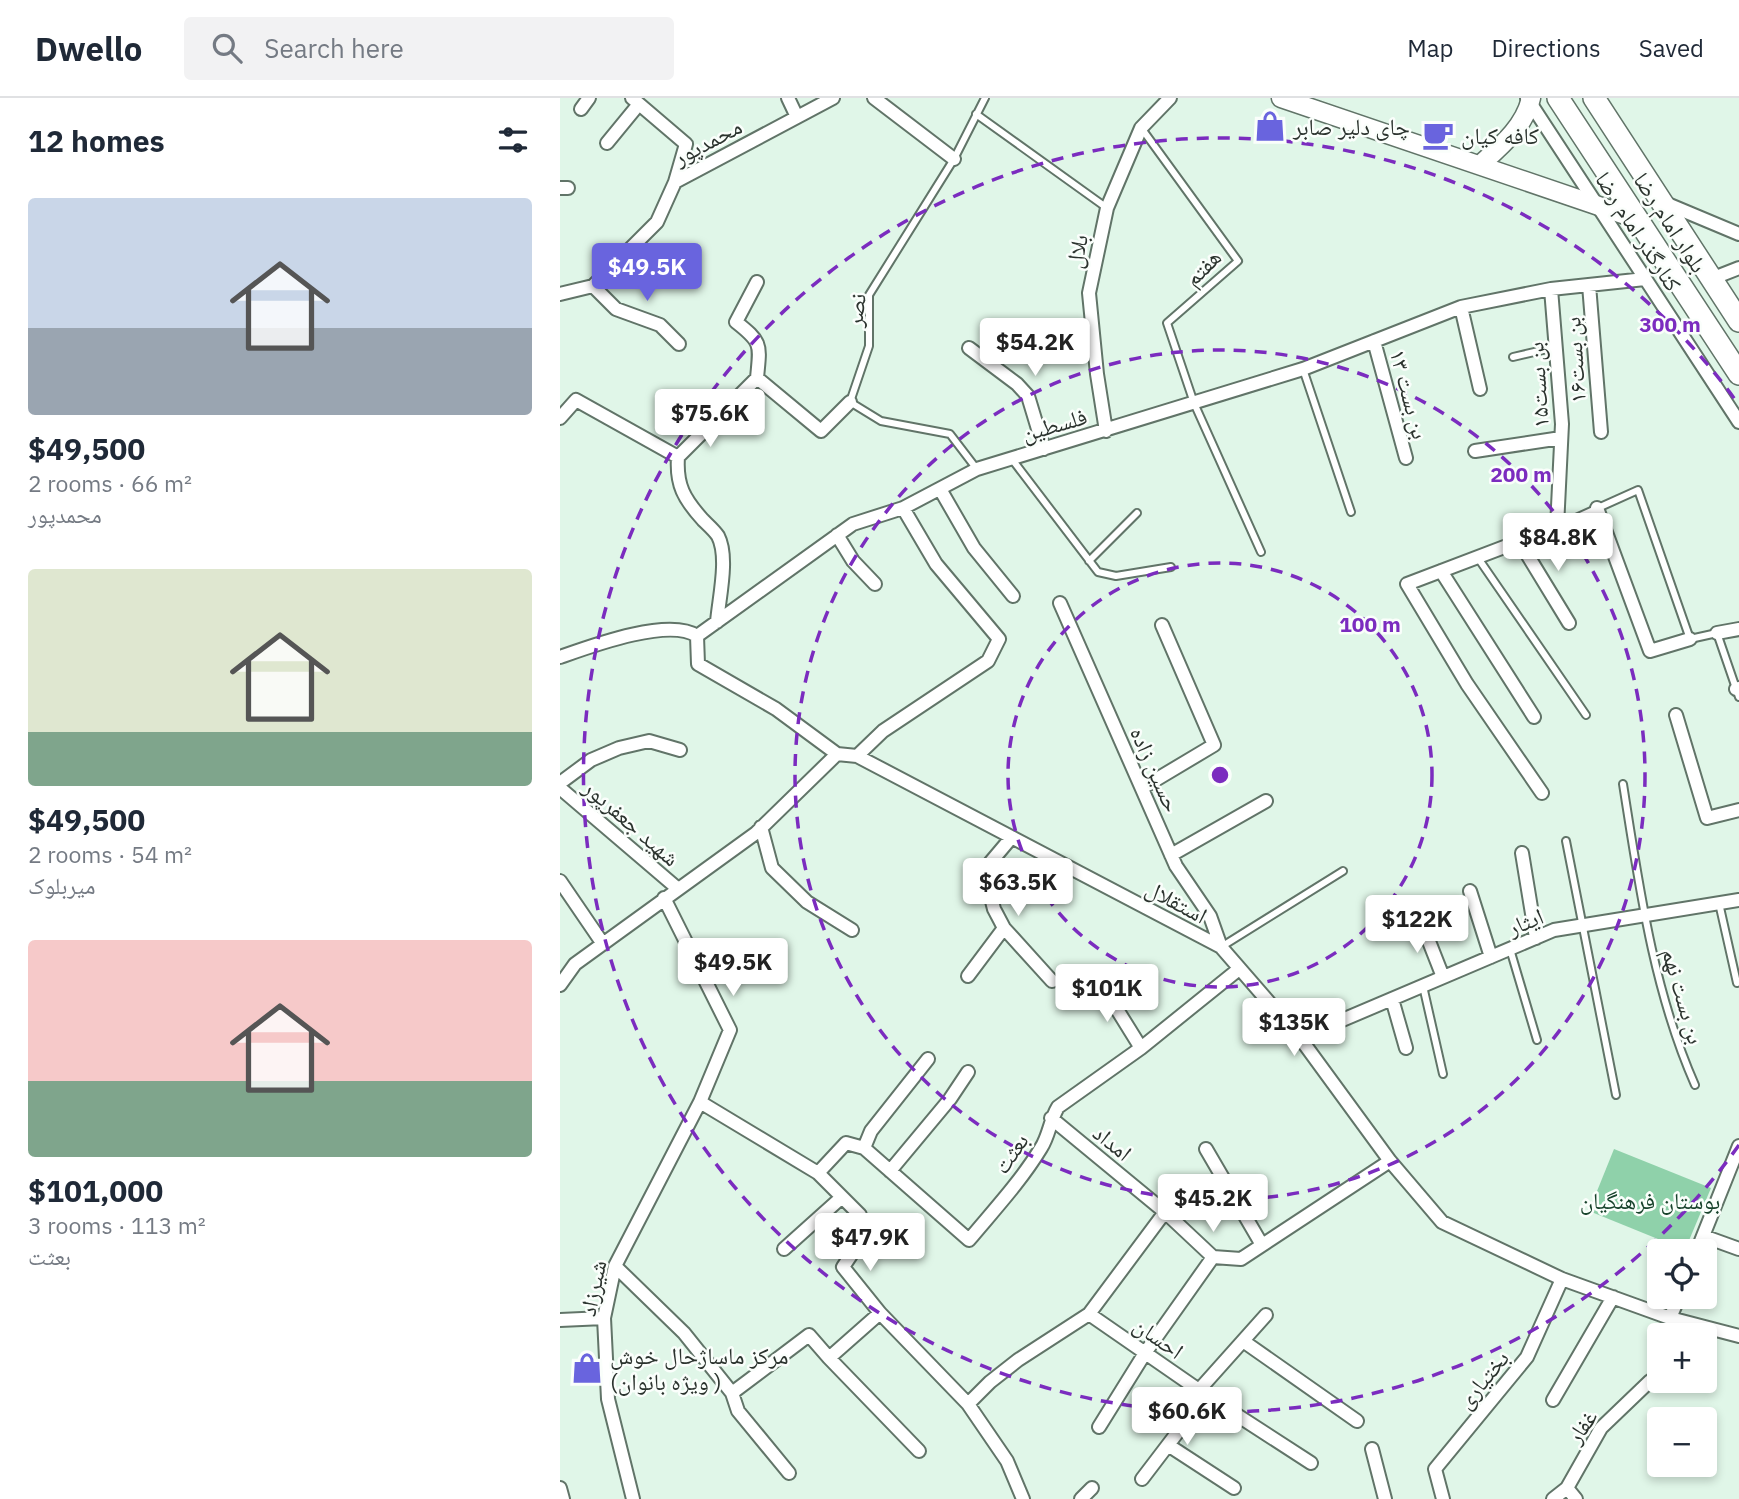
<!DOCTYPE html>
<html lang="en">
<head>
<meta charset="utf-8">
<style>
  body { margin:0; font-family:"IBM Plex Sans","Noto Naskh Arabic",sans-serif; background:#f2f2f3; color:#1f2937; height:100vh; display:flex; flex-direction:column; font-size:26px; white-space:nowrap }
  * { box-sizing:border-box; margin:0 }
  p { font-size:23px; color:#747a83 }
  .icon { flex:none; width:38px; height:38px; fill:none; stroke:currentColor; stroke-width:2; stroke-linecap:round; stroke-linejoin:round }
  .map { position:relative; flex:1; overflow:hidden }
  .sheet { display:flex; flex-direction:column; background:#fff; width:560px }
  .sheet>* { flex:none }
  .buttons { position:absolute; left:1087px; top:1141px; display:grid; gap:14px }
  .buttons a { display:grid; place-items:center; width:70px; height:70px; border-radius:7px; background:#fff; box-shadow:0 4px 10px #0003; font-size:35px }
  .price { position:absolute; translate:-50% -60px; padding:0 16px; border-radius:7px; background:#fff; color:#222; font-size:23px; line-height:46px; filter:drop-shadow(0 2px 4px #0008) }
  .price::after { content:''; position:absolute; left:50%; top:42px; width:21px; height:16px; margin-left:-10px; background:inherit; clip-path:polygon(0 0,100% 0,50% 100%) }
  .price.on { background:#6964de; color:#fff }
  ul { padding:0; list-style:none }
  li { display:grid; align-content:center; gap:14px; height:371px; padding:0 28px }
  li span { display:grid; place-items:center; height:217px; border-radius:7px; color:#555 }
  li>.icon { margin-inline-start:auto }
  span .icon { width:126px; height:126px; fill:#fffc; stroke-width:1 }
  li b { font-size:30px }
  h2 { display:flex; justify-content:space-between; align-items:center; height:84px; padding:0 28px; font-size:30px }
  header { display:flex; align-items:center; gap:42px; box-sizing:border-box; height:98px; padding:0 35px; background:#fff; border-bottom:2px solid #e0e1e3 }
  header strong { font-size:33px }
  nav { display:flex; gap:38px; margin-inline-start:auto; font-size:24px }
  .search { width:490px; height:63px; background:#f2f2f3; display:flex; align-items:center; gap:18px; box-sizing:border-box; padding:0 24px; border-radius:7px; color:#747a83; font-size:26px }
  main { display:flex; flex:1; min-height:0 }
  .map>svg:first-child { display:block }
  .green { fill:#8fd1aa }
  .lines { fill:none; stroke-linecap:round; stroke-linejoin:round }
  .service-casing { stroke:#617468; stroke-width:10 }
  .minor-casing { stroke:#617468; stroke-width:16 }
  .secondary-casing { stroke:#617468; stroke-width:21 }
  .trunk-casing { stroke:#617468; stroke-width:24 }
  .service { stroke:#fff; stroke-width:6 }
  .minor { stroke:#fff; stroke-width:12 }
  .secondary { stroke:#fff; stroke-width:18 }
  .trunk { stroke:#fff; stroke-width:21 }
  .ring { fill:none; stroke:#7b2cbf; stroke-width:3.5; stroke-dasharray:12 9 }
  .labels { text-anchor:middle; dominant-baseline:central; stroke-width:5; stroke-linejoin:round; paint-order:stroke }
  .poi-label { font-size:23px; fill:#2b332e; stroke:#fafefb; text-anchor:start }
  .street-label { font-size:23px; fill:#2b332e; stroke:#fafefb }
  .park-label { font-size:23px; fill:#18432c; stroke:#fafefb }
  .centre { fill:#7b2cbf; stroke:#fafefb; stroke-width:3.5 }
  .ring-label { font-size:21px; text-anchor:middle; font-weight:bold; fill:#7b2cbf; stroke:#fafefb; stroke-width:5; stroke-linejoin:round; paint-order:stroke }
</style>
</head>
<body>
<header>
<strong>Dwello</strong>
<div class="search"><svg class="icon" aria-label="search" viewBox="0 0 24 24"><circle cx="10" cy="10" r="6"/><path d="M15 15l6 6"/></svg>Search here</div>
<nav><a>Map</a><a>Directions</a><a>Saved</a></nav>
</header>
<main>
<section class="sheet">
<h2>12 homes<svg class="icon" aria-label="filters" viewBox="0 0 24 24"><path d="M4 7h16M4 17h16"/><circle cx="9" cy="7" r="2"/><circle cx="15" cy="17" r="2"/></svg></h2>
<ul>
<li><span style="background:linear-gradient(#c9d6e8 60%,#9aa5b1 0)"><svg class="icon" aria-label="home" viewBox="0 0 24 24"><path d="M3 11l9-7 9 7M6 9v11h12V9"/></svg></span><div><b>$49,500</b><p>2 rooms · 66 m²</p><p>محمدپور</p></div></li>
<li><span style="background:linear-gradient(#dfe7d0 75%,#7fa58c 0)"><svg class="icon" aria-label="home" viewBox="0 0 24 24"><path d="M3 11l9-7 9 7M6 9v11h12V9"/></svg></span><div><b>$49,500</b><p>2 rooms · 54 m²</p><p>میربلوک</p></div></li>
<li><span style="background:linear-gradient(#f6c9c9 65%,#7fa58c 0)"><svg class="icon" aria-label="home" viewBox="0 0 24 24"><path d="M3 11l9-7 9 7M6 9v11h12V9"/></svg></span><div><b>$101,000</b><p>3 rooms · 113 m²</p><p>بعثت</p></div></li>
</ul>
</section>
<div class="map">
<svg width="1179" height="1401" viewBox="0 0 1179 1401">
  <rect width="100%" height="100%" fill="#e0f6e8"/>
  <path class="green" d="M1054 1051 1151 1090 1125 1152 1029 1113Z"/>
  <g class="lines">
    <defs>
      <path id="service" d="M416 16 547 110
        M582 31 678 163 607 225 634 305 701 454
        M953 259 996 249
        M743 271 791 414
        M451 360 538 474 556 478 611 469
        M416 370 390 336 321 323 290 304 309 248V197L394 61 425 0
        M998 428 1078 392 1130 541 1157 535 1179 599
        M918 460 1026 617
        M529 463 577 415
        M1063 686C1079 787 1093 892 1135 987
        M1006 743 1056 997
        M1159 805 1177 885
        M661 849 783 773
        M950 851 977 942
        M863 888 883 976"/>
      <path id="minor" d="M72 0 126 46 115 84
        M228 0 237 19
        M314 0 394 61
        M967 0 1179 324
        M21 11 29 0
        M47 45 79 6
        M0 90H8
        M1105 105 1179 136
        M1085 181 991 191 901 209 743 271 417 371 343 410 293 426 137 538 138 566 216 611 277 656 297 658 661 849 740 940 830 1063 882 1124 1002 1181 1110 1220 1179 1238
        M1151 181 1179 170
        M1029 187 1041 334
        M33 188 56 211 100 227 119 246
        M0 196 33 188 97 124 115 84 273 0
        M901 209 920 291
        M814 243 846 360
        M409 250 457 286 468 298 484 351
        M197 280 261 333 290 304
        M0 320 16 302 118 359
        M546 333 537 276 529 195 547 110 581 30 610 0
        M915 353 1001 340
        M380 391 414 450 453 498
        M1037 410 1090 553 1130 541
        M277 437 293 463 315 486
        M959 443 1009 525
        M881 473 974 619
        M500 505 616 768 650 818 661 849
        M157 524C159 500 169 459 158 438 154 432 148 427 143 422 124 401 116 387 118 359L197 280C200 247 203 245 176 224L197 184
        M1157 535 1179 531
        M0 559C31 548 109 519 137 538
        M1176 591 1179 590
        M1116 617 1147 720 1179 712
        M297 658 323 633 428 563 439 541 376 466 343 410
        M0 685 31 662 59 650 89 643 120 652
        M0 690 117 790
        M582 690 654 647 602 527
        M982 695 907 586 847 486 997 429 1002 326 991 191
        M201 729 212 770 247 804 292 832
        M962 755 976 840
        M611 757 706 703
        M0 783 43 846
        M910 793 931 859
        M861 823 883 879
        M444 830 492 883
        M408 878 444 830 434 811 424 772 451 740
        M540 884 581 950
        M0 887 15 866 196 735 277 656
        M832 901 846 950
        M740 940 994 832 1179 802
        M140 1004 258 1075 300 1117 303 1139 283 1169 320 1215 408 1306 447 1363 463 1401
        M491 1020 605 1114 653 1159 681 1161 830 1063
        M304 1050 311 1033 368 961
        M646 1051 702 1147
        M330 1073 390 1001 408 974
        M258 1075 286 1045 304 1050 409 1142C434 1112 461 1083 481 1050 489 1038 490 1022 498 1009L581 950 679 871
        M1143 1138 1179 1151
        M224 1151 282 1099
        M1137 1153 1179 1048
        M55 1168 124 1235 172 1295 249 1237 269 1260 320 1215
        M529 1216 646 1297 751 1365
        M1110 1220 1119 1199
        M0 1222 44 1220
        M683 1243 797 1323
        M269 1260 359 1353
        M639 1292 706 1217
        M172 1295 178 1313 229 1375
        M993 1302 1053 1199
        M408 1306 430 1284 458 1262 529 1216 605 1114
        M539 1329 585 1255 653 1159
        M608 1347 674 1390
        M812 1351 825 1401
        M582 1381 646 1297
        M0 1390 3 1401
        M1007 1390 1016 1401
        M73 1401 48 1301 44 1220 55 1168 140 1004 170 932 104 800
        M521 1401 532 1390
        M883 1401 875 1371 967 1259 1002 1181
        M993 1401 1007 1390 1041 1330 1090 1283"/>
      <path id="secondary" d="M721 0 1077 121
        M921 66C941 48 965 28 971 0"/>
      <path id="trunk" d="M998 0 1179 276
        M1034 0 1179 223"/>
    </defs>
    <use href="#service" class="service-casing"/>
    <use href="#minor" class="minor-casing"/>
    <use href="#secondary" class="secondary-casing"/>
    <use href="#trunk" class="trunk-casing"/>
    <use href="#service" class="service"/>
    <use href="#minor" class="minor"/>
    <use href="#secondary" class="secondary"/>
    <use href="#trunk" class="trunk"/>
  </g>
  <g class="ring">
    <circle cx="660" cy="677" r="212"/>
    <circle cx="660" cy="677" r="425"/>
    <path d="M1179 1047A637 637 0 1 1 1179 307"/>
  </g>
  <defs>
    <symbol id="shop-bare" viewBox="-9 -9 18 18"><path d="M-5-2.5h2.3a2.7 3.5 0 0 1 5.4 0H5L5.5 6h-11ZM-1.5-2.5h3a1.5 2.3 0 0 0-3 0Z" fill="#6964de" stroke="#fafefb" stroke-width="2.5" paint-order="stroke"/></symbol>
    <symbol id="cafe-bare" viewBox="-9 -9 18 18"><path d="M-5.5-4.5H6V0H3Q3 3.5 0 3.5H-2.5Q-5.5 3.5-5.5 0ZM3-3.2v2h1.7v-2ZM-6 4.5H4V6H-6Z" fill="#6964de" stroke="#fafefb" stroke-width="2.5" paint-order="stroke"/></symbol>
  </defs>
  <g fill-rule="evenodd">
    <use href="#shop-bare" x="688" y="6" width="44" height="44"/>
    <use href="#cafe-bare" x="856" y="15" width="44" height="44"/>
    <use href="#shop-bare" x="5" y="1248" width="44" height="44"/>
  </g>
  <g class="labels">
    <g class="poi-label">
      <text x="733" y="28">چای دلیر صابر</text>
      <text x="901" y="37">کافه کیان</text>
      <text x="50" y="1257">مرکز ماساژحال خوش<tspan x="50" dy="26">(ویژه بانوان )</tspan></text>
    </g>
    <g class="street-label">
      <text transform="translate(147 43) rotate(-28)">محمدپور</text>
      <text transform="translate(1111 124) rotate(57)">بلوار امام رضا</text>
      <text transform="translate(1079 133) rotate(57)">کنارگذر امام رضا</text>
      <text transform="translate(516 153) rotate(-78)">بلال</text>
      <text transform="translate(642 169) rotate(-45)">هفتم</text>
      <text transform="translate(295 212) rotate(-83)">نصر</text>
      <text transform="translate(1014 262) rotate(-94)">بن بست۱۶</text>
      <text transform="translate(977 287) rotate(-94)">بن بست۱۵</text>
      <text transform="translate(850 296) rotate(75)">بن بست ۱۳</text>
      <text transform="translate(494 326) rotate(-16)">فلسطین</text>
      <text transform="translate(596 671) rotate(66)">حسین زاده</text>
      <text transform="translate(72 724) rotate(41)">شهید جعفرپور</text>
      <text transform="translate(617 803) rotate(28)">استقلال</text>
      <text transform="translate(965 823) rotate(-22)">ایثار</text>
      <text transform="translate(1124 898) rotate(74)">بن بست نهم</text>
      <text transform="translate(553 1044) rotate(39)">امداد</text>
      <text transform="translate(450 1055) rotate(-56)">بعثت</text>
      <text transform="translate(32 1190) rotate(-78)">شیرزاد</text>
      <text transform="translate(599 1239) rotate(35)">احسان</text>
      <text transform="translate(922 1281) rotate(-51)">بختیاری</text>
      <text transform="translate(1021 1328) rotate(-55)">غفار</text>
    </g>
    <g class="park-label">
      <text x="1090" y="1102">بوستان فرهنگیان</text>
    </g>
  </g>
  <circle cx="660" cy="677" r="10" class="centre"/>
  <g class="ring-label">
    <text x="1110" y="234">300 m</text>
    <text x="961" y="384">200 m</text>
    <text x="810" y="534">100 m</text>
  </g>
</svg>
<div class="buttons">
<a><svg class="icon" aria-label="locate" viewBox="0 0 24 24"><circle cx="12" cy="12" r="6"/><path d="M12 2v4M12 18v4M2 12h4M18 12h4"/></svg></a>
<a>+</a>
<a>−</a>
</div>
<b class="price on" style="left:87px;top:205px">$49.5K</b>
<b class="price" style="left:475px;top:280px">$54.2K</b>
<b class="price" style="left:150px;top:351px">$75.6K</b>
<b class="price" style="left:998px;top:475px">$84.8K</b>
<b class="price" style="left:458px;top:820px">$63.5K</b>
<b class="price" style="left:857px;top:857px">$122K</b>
<b class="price" style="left:173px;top:900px">$49.5K</b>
<b class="price" style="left:547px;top:926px">$101K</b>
<b class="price" style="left:734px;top:960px">$135K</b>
<b class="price" style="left:653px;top:1136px">$45.2K</b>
<b class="price" style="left:310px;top:1175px">$47.9K</b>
<b class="price" style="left:627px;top:1349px">$60.6K</b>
</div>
</main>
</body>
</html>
